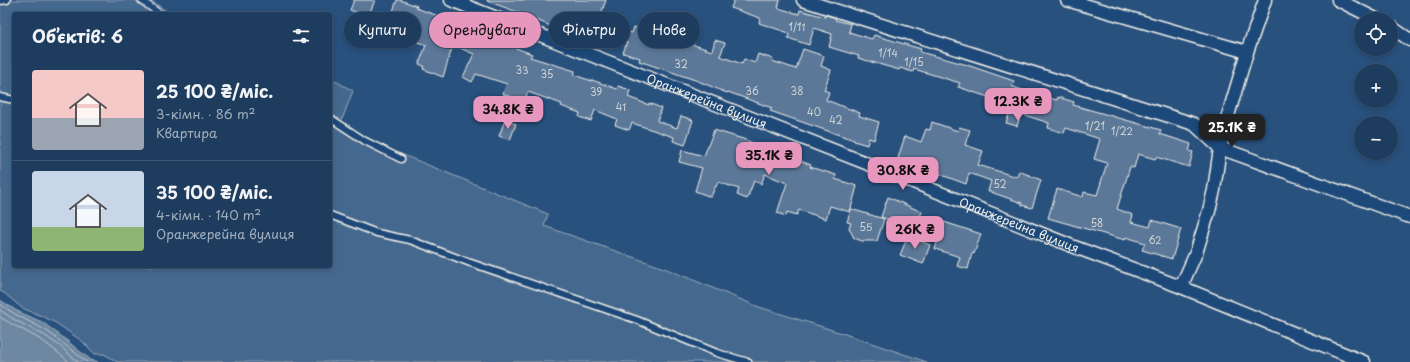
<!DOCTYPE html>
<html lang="uk">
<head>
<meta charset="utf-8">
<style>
  body { margin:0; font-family:"Playpen Sans",sans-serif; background:#264464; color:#f1f3f6; height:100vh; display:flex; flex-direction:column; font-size:15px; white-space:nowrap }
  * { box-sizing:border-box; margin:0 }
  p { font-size:13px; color:#a1aebc }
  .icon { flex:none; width:22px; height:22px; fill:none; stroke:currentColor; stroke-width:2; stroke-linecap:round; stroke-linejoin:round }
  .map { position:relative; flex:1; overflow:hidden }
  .drawer { position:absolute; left:12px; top:12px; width:320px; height:256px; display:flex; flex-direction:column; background:#1e3d5e; border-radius:4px; box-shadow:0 2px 6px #0003,0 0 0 1px #3c5673 }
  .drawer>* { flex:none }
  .banner { position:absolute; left:344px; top:12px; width:380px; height:36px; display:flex; gap:8px }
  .buttons { position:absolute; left:1354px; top:12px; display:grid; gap:8px }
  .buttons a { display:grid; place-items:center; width:44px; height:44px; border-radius:50%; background:#1e3d5e; box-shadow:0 2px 6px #0003,0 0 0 1px #3c5673; font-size:20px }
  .price { position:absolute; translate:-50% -34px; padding:0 9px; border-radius:8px; background:#e797bd; color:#111; font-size:13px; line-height:26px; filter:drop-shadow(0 1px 2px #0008) }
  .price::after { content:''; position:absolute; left:50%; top:24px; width:12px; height:9px; margin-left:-6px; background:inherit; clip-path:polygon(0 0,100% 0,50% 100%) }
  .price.active { background:#222; color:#fff }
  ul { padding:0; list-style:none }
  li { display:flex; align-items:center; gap:12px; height:100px; padding:0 20px }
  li+li { border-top:1px solid #3c5673 }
  li span { display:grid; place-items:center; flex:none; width:112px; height:80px; border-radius:4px; color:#555 }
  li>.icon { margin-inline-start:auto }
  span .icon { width:48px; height:48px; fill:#fffc; stroke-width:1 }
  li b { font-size:17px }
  h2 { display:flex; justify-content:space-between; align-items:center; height:48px; padding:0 20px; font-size:17px }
  .chip { padding:0 14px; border-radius:18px; background:#1e3d5e; box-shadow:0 2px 6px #0003,0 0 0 1px #3c5673; font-size:14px; line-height:36px }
  .chip.active { background:#e797bd; color:#111 }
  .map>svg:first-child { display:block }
  .green { fill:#45688e; stroke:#9cacbb }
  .water { fill:#6e88a2; stroke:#a4b2be }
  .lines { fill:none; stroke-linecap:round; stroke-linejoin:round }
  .shore { stroke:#bec7cc; stroke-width:1 }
  .building { fill:#5b7899; stroke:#f4f1e8 }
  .lane-casing { stroke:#f4f1e8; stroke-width:9 }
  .street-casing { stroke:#f4f1e8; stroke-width:15 }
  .lane { stroke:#1f4a7a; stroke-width:6 }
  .street { stroke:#1f4a7a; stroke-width:12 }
  .labels { text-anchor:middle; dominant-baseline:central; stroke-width:3.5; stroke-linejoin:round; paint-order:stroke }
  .number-label { font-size:10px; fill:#ced3d4 }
  .street-label { font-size:12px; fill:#f4f1e8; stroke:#1f4a7a }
</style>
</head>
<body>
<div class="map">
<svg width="1410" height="362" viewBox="0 0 1410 362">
  <rect width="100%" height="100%" fill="#28517e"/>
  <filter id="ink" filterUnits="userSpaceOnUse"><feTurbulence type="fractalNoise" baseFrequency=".025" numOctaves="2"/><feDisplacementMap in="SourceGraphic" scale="8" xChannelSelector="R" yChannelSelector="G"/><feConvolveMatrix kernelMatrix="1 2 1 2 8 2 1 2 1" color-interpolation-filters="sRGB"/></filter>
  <g filter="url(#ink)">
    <path class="green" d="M0 0H150L171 14H14V266H330V78L353 91 341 122 360 134 396 152 548 214 544 226 664 268 759 307 845 334 927 362H117L104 354H95L82 341 56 323 42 316 22 308 4 293 0 291Z"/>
    <path class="water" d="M0 300 17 311 42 322 65 339 83 354 91 360 98 362H0Z"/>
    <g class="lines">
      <path class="shore" d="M0 304 15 314 47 331 87 362
        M0 310 13 319 44 335 60 346 78 362
        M0 317C12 325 24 330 36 337 48 344 59 353 69 362"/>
    </g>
    <path class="building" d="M354 0H375L368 17 350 10Z
      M397 0H400L417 6 416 8 453 21 452 24 490 40 491 38 510 44V46L532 54 530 57 575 71 574 75 592 81V80L617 89 618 86 630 90 628 97 649 105V103L661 108 657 121 677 128 681 116 693 120 685 145 673 141 674 137 632 123 629 130 615 125 617 119 595 110 591 121 579 117 580 113 561 106 562 104 528 92 524 101 503 94 507 84 476 74 472 82 463 77 474 54 453 45 443 77 423 69 424 66 419 64 426 45 386 31Z
      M487 0H606L598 22 605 24 600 42 565 32 536 20 535 23 518 17 520 13 487 1Z
      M734 0H780L778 8 799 14 800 10 825 17 826 15 836 18 835 20 851 24 849 32 872 39 874 35 921 49 920 52 964 64 1014 81 1012 86 1016 88 1049 98 1057 100 1058 97 1074 102 1073 105 1161 130 1160 134 1191 144 1189 151 1193 152 1189 167 1156 157 1155 159 1138 154 1134 168 1130 167 1117 209 1133 215 1131 222 1150 227 1152 220 1181 229 1172 259 1142 250 1145 243 1126 237 1125 240 1048 218 1057 189 1083 197 1084 192 1097 195 1107 163 1094 159 1100 139 1066 128 1064 133 1048 128 1049 123 1021 114 1017 126 1006 123 1012 105 958 87 960 83 914 69 913 72 900 68 899 70 858 58 859 56 829 47 832 34 814 28 809 45 788 38 789 33 759 23 760 18 731 8Z
      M634 27 644 30 643 33 668 41 669 39 691 46V44L712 51 715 40 725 43 720 56 742 64 744 59 755 63 758 54 773 59 772 61 796 69 803 49 824 56 821 66 831 70 824 90 829 92 826 100 860 113 859 116 879 122 874 140 869 138 867 145 854 141V140L770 111 772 108 728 92 727 93 698 81 639 61 640 58 623 53 627 42 621 41 624 31 632 33Z
      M505 120 516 124 510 140 499 136Z
      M932 122 958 131 959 127 970 130 965 145 983 151 978 165 1017 177 1019 171 1041 180 1032 208 1022 205V203L988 191 991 181 969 173 966 184 931 171V169L898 158 905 136 921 142 926 129 930 130Z
      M714 130 743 139 797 161 798 160 811 165 810 167 836 175 835 179 857 186 850 212 830 206 826 219 799 210 797 215 787 212 786 216 777 213 787 183 765 174 761 184 754 181 747 199 737 195 739 189 718 182 716 187H715L711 197 695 191 702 168 679 162 682 150 704 156Z
      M888 197 922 212 915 229 881 217Z
      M851 209 884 219 877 241H862L854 238 849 228 851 223 847 222Z
      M944 222 981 234 974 254 972 253 968 269 957 266 960 257 935 249Z
      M908 236 930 245 923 264 900 255Z"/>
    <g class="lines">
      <defs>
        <path id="lane" d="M141 0 160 14
          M0 1 7 0
          M0 97 14 100
          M330 118 365 141 401 159
          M330 215 377 233 410 240 468 262 637 320 717 353 748 362"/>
        <g id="street">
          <path id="s1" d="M451 0 881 169 1072 246 1181 287 1364 362"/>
          <path d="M803 0 1194 124 1220 148 1410 217"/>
          <path d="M1067 0 1247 52"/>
          <path d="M1338 0 1376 19"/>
          <path d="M1391 27 1410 40"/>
          <path d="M1181 287 1196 253 1209 211 1214 190 1220 148 1227 119 1247 52 1265 0"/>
        </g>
      </defs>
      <use href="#lane" class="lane-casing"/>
      <use href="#street" class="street-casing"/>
      <use href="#lane" class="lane"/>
      <use href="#street" class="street"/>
    </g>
  </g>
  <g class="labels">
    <g class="number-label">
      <text x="797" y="26">1/11</text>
      <text x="888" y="52">1/14</text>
      <text x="914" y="61">1/15</text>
      <text x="681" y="63">32</text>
      <text x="522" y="69">33</text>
      <text x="547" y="73">35</text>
      <text x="752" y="90">36</text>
      <text x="797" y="90">38</text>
      <text x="596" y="91">39</text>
      <text x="621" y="106">41</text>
      <text x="814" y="111">40</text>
      <text x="836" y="119">42</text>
      <text x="1095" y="125">1/21</text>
      <text x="1122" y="130">1/22</text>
      <text x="1000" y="183">52</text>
      <text x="1097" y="222">58</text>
      <text x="866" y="226">55</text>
      <text x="1155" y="239">62</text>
    </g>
    <g class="street-label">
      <text stroke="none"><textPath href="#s1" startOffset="275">Оранжерейна вулиця</textPath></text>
      <text stroke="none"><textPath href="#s1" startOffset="611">Оранжерейна вулиця</textPath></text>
    </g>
  </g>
</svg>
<div class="buttons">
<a><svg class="icon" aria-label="locate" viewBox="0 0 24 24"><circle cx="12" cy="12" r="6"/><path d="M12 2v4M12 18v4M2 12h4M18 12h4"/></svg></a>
<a>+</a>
<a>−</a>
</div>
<b class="price" style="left:1018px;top:122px">12.3K ₴</b>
<b class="price" style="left:508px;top:130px">34.8K ₴</b>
<b class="price active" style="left:1232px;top:148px">25.1K ₴</b>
<b class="price" style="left:769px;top:176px">35.1K ₴</b>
<b class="price" style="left:903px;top:191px">30.8K ₴</b>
<b class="price" style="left:915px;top:250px">26K ₴</b>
<div class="banner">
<a class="chip">Купити</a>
<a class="chip active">Орендувати</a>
<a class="chip">Фільтри</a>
<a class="chip">Нове</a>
</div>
<section class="drawer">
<h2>Об’єктів: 6<svg class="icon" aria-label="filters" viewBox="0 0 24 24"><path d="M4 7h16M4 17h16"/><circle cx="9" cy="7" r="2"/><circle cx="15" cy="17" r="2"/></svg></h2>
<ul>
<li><span style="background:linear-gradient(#f6c9c9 60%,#9aa5b1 0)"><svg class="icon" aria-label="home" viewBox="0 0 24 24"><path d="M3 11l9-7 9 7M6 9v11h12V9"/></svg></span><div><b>25 100 ₴/міс.</b><p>3-кімн. · 86 m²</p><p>Квартира</p></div></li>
<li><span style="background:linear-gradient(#c9d6e8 70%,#8fb573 0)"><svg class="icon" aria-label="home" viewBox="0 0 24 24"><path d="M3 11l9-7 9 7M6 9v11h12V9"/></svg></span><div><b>35 100 ₴/міс.</b><p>4-кімн. · 140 m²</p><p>Оранжерейна вулиця</p></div></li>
</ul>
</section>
</div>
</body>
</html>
